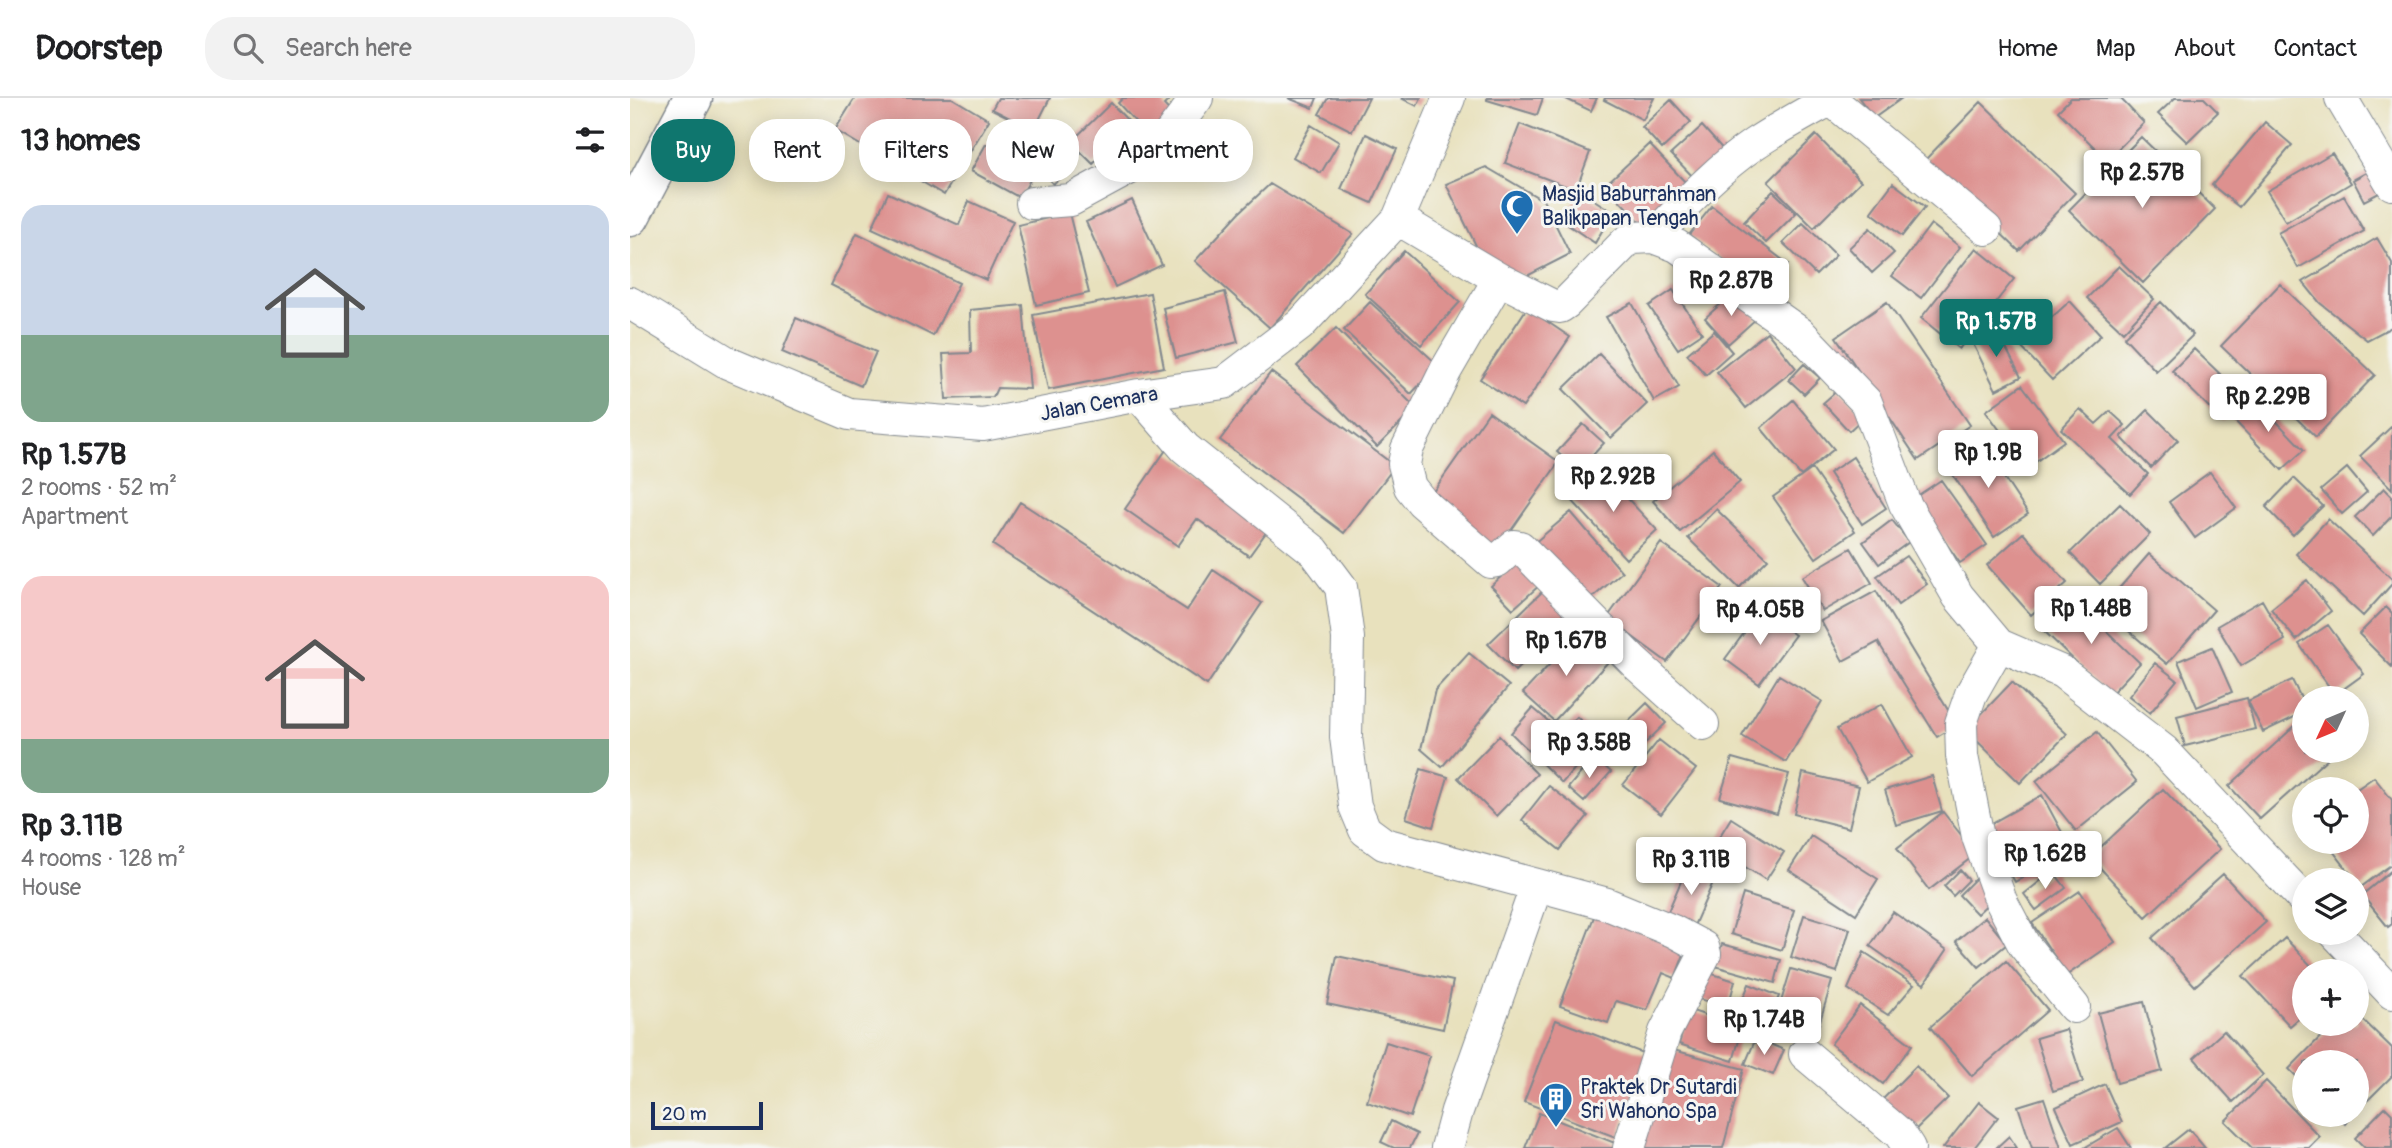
<!DOCTYPE html>
<html lang="en">
<head>
<meta charset="utf-8">
<style>
  body { margin:0; font-family:Pangolin,sans-serif; background:#f2f2f2; color:#202124; height:100vh; display:flex; flex-direction:column; font-size:26px; white-space:nowrap }
  * { box-sizing:border-box; margin:0 }
  p { font-size:23px; color:#757577 }
  .icon { flex:none; width:38px; height:38px; fill:none; stroke:currentColor; stroke-width:2; stroke-linecap:round; stroke-linejoin:round }
  .map { position:relative; flex:1; overflow:hidden }
  .details { display:flex; flex-direction:column; background:#fff; width:630px }
  .details>* { flex:none }
  .banner { position:absolute; left:21px; top:21px; width:665px; height:63px; display:flex; gap:14px }
  .needle { width:46px; rotate:226deg }
  .tools { position:absolute; left:1662px; top:588px; display:grid; gap:14px }
  .tools a { display:grid; place-items:center; width:77px; height:77px; border-radius:50%; background:#fff; box-shadow:0 4px 18px #0003; font-size:35px }
  .scale { position:absolute; left:21px; bottom:18px; width:112px; box-sizing:border-box; padding-left:7px; border:4px solid #1b2f5e; border-top:0; font-size:19px; line-height:24px; white-space:nowrap; color:#1b2f5e; -webkit-text-stroke:5px #f6f6f2; paint-order:stroke }
  .price { position:absolute; translate:-50% -60px; padding:0 16px; border-radius:7px; background:#fff; color:#222; font-size:23px; line-height:46px; filter:drop-shadow(0 2px 4px #0008) }
  .price::after { content:''; position:absolute; left:50%; top:42px; width:21px; height:16px; margin-left:-10px; background:inherit; clip-path:polygon(0 0,100% 0,50% 100%) }
  .price.current { background:#0f766e; color:#fff }
  ul { padding:0; list-style:none }
  li { display:grid; align-content:center; gap:14px; height:371px; padding:0 21px }
  li span { display:grid; place-items:center; height:217px; border-radius:21px; color:#555 }
  li>.icon { margin-inline-start:auto }
  span .icon { width:126px; height:126px; fill:#fffc; stroke-width:1 }
  li b { font-size:30px }
  h2 { display:flex; justify-content:space-between; align-items:center; height:84px; padding:0 21px; font-size:30px }
  .pill { padding:0 24px; border-radius:28px; background:#fff; box-shadow:0 4px 18px #0003; font-size:24px; line-height:63px }
  .pill.current { background:#0f766e; color:#fff }
  header { display:flex; align-items:center; gap:42px; box-sizing:border-box; height:98px; padding:0 35px; background:#fff; border-bottom:2px solid #e0e0e0 }
  header strong { font-size:33px }
  nav { display:flex; gap:38px; margin-inline-start:auto; font-size:24px }
  .search { width:490px; height:63px; background:#f2f2f2; display:flex; align-items:center; gap:18px; box-sizing:border-box; padding:0 24px; border-radius:28px; color:#757577; font-size:26px }
  main { display:flex; flex:1; min-height:0 }
  .map>svg:first-child { display:block }
  .building { fill:#dd918f }
  .lines { fill:none; stroke-linecap:round; stroke-linejoin:round }
  .minor-casing { stroke:#82888e; stroke-width:34 }
  .secondary-casing { stroke:#82888e; stroke-width:41 }
  .minor { stroke:#fff; stroke-width:32 }
  .secondary { stroke:#fff; stroke-width:38 }
  .labels { text-anchor:middle; dominant-baseline:central; stroke-width:6; stroke-linejoin:round; paint-order:stroke }
  .poi-label { font-size:21px; fill:#1b2f5e; stroke:#f6f6f2; text-anchor:start }
  .street-label { font-size:21px; fill:#1b2f5e; stroke:#f6f6f2 }
</style>
</head>
<body>
<header>
<strong>Doorstep</strong>
<div class="search"><svg class="icon" aria-label="search" viewBox="0 0 24 24"><circle cx="10" cy="10" r="6"/><path d="M15 15l6 6"/></svg>Search here</div>
<nav><a>Home</a><a>Map</a><a>About</a><a>Contact</a></nav>
</header>
<main>
<section class="details">
<h2>13 homes<svg class="icon" aria-label="filters" viewBox="0 0 24 24"><path d="M4 7h16M4 17h16"/><circle cx="9" cy="7" r="2"/><circle cx="15" cy="17" r="2"/></svg></h2>
<ul>
<li><span style="background:linear-gradient(#c9d6e8 60%,#7fa58c 0)"><svg class="icon" aria-label="home" viewBox="0 0 24 24"><path d="M3 11l9-7 9 7M6 9v11h12V9"/></svg></span><div><b>Rp 1.57B</b><p>2 rooms · 52 m²</p><p>Apartment</p></div></li>
<li><span style="background:linear-gradient(#f6c9c9 75%,#7fa58c 0)"><svg class="icon" aria-label="home" viewBox="0 0 24 24"><path d="M3 11l9-7 9 7M6 9v11h12V9"/></svg></span><div><b>Rp 3.11B</b><p>4 rooms · 128 m²</p><p>House</p></div></li>
</ul>
</section>
<div class="map">
<svg width="1762" height="1050" viewBox="0 0 1762 1050">
  <rect width="100%" height="100%" fill="#f6f6f2"/>
  <filter id="ink" filterUnits="userSpaceOnUse"><feTurbulence type="fractalNoise" baseFrequency=".0143" numOctaves="2"/><feDisplacementMap in="SourceGraphic" scale="14" xChannelSelector="R" yChannelSelector="G"/><feConvolveMatrix kernelMatrix="1 2 1 2 8 2 1 2 1" color-interpolation-filters="sRGB"/></filter>
  <filter id="wash" filterUnits="userSpaceOnUse"><feTurbulence type="fractalNoise" baseFrequency=".00686" numOctaves="4" result="noise"/><feDisplacementMap in="SourceGraphic" scale="28" xChannelSelector="R" yChannelSelector="G"/><feGaussianBlur stdDeviation="1.57" result="paint"/><feColorMatrix in="noise" values="0 0 0 0 0 0 0 0 0 0 0 0 0 0 0 0 0 1.4 0 .05"/><feComposite in="paint" operator="in"/></filter>
  <g filter="url(#wash)">
    <rect width="100%" height="100%" fill="#e8e1bd"/>
    <g id="blocks">
      <path class="building" d="M225 0H322L359 22 314 97 205 32Z
        M368 0H420L404 32 362 11Z
        M493 0H541L534 7 548 22 524 44 488 5Z
        M658 0H687L683 10Z
        M698 0H739L722 33 689 16Z
        M771 0H791L787 8Z
        M857 0H913L907 17 857 2Z
        M934 0H967L961 13Z
        M975 0H1024L1013 22 974 2Z
        M1229 0H1272L1244 20Z
        M1441 0H1490L1514 25 1477 62 1428 13Z
        M1545 0H1574L1588 14 1557 44 1528 16Z
        M1041 2 1061 24 1032 51 1012 29Z
        M1351 4 1445 95 1389 153 1295 62Z
        M481 5 503 28 463 66 441 44Z
        M1635 24 1662 47 1609 109 1582 87Z
        M890 26 960 54 946 92 875 65Z
        M681 27 709 44 691 75 663 59Z
        M1072 28 1097 56 1067 83 1041 56Z
        M736 36 767 51 742 105 711 91Z
        M1186 37 1231 83 1184 130 1138 84Z
        M1511 39 1585 111 1513 185 1439 112Z
        M356 46 405 73 390 100 341 73Z
        M1019 46 1057 86 1013 127 975 87Z
        M423 50 441 70 423 86 405 66Z
        M1702 55 1721 85 1656 124 1637 93Z
        M856 69 914 103 940 156 897 178 856 168 816 86Z
        M1739 73 1751 94 1734 103 1723 82Z
        M1263 85 1295 109 1272 138 1241 114Z
        M640 86 723 136 640 230 565 163 609 115Z
        M950 93 983 114 965 145 932 123Z
        M1143 93 1166 115 1136 145 1114 124Z
        M258 95 329 127 339 103 383 123 356 182 242 130Z
        M1714 98 1734 133 1668 170 1648 135Z
        M502 102 532 167 485 189 456 124Z
        M1082 108 1158 166 1135 195 1059 137Z
        M439 115 459 195 406 207 388 127Z
        M1173 125 1206 157 1186 177 1153 145Z
        M1301 126 1330 149 1291 200 1262 178Z
        M1240 130 1264 155 1242 175 1219 150Z
        M227 135 329 185 303 238 201 187Z
        M1747 140 1762 165V229L1737 242 1690 205 1673 184Z
        M1346 150 1384 181 1329 251 1291 220Z
        M774 153 830 204 791 247 735 196Z
        M1489 168 1524 201 1493 234 1457 200Z
        M1650 186 1745 277 1686 339 1591 248Z
        M1043 192 1072 235 1048 251 1019 208Z
        M595 194 608 244 546 260 533 210Z
        M1104 194 1127 220 1098 246 1075 220Z
        M520 195 534 269 418 292 403 217Z
        M1440 203 1471 237 1422 282 1390 248Z
        M740 204 808 267 781 296 714 232Z
        M1257 204 1340 327 1288 362 1206 239Z
        M1531 204 1563 237 1526 273 1494 239Z
        M1002 205 1049 289 1024 303 976 219Z
        M393 207 400 291 367 290 363 299 316 301 313 256 341 255 340 212Z
        M897 210 940 239 893 309 850 281Z
        M166 220 246 254 231 288 152 254Z
        M1365 229 1391 279 1366 292 1341 242Z
        M706 230 786 310 747 349 667 268Z
        M1084 233 1102 254 1076 277 1057 256Z
        M1137 234 1166 270 1116 310 1087 274Z
        M1564 251 1615 300 1593 323 1542 273Z
        M969 256 1017 306 981 340 933 291Z
        M1174 266 1190 280 1174 296 1159 282Z
        M641 274 765 368 714 435 590 342Z
        M1392 287 1434 343 1397 370 1356 313Z
        M1209 291 1235 318 1219 333 1193 305Z
        M1624 300 1674 352 1652 372 1603 321Z
        M1163 302 1204 351 1171 378 1131 330Z
        M1450 311 1466 326 1480 313 1495 327 1482 341 1518 376 1500 396 1431 331Z
        M1518 312 1548 342 1521 370 1491 339Z
        M859 314 929 364 868 451 798 401Z
        M953 326 974 345 948 373 927 354Z
        M1762 328V391L1730 358Z
        M1351 345 1398 416 1364 439 1317 368Z
        M536 352 642 426 619 458 567 421 548 448 495 411Z
        M1083 352 1110 384 1050 434 1023 403Z
        M1223 359 1256 410 1232 426 1199 375Z
        M969 370 1027 432 996 461 939 399Z
        M1717 370 1737 394 1712 416 1691 392Z
        M1182 371 1225 433 1186 460 1143 399Z
        M1580 374 1606 410 1565 440 1539 404Z
        M1664 380 1693 408 1663 437 1636 409Z
        M1311 382 1357 447 1330 465 1284 400Z
        M1754 390 1762 398V418L1743 438 1725 419Z
        M390 404 557 512 583 472 632 505 577 587 363 447Z
        M1490 406 1520 436 1470 486 1440 455Z
        M1086 411 1138 461 1109 490 1058 440Z
        M941 414 992 474 954 507 903 446Z
        M1698 421 1762 481V486L1733 518 1666 456Z
        M1262 422 1279 444 1249 466 1233 444Z
        M1393 435 1437 485 1401 517 1357 467Z
        M1031 445 1092 489 1037 564 977 520Z
        M1221 450 1242 485 1193 513 1172 479Z
        M1519 456 1584 512 1537 566 1472 510Z
        M1276 458 1297 486 1268 507 1247 478Z
        M889 462 911 486 883 511 861 488Z
        M1677 482 1701 513 1666 542 1641 511Z
        M915 491 941 518 885 573 858 546Z
        M1246 493 1327 627 1307 639 1248 544 1213 563 1191 523Z
        M1441 499 1510 565 1480 597 1411 530Z
        M1632 502 1655 542 1611 568 1587 528Z
        M1756 509 1762 515V569L1729 536Z
        M1131 512 1165 537 1129 586 1095 561Z
        M1698 527 1734 576 1705 597 1669 546Z
        M948 536 978 564 924 623 893 595Z
        M1582 549 1602 594 1567 609 1548 563Z
        M839 555 879 588 812 669 791 651 805 592Z
        M1525 565 1547 582 1520 615 1499 598Z
        M1149 577 1192 603 1156 664 1112 638Z
        M1662 582 1675 608V614L1633 634 1618 603Z
        M1382 584 1437 636 1390 685 1336 632Z
        M1617 600 1625 631 1555 648 1547 618Z
        M1017 605 1036 625 999 661 980 641Z
        M1252 606 1282 659 1237 684 1207 631Z
        M903 610 931 634 947 619 970 642 932 685 881 635Z
        M1667 626 1675 634V653H1692L1698 660 1630 721 1599 688Z
        M1467 634 1507 684 1446 733 1406 683Z
        M869 638 907 676 866 718 828 680Z
        M1029 642 1066 671 1031 716 993 687Z
        M964 659 981 674 954 704 938 690Z
        M1102 660 1159 676 1147 716 1090 700Z
        M791 671 818 679 803 729 776 720Z
        M1173 675 1229 688 1219 730 1164 716Z
        M1302 678 1312 713 1266 727 1255 692Z
        M1744 679 1762 702V766L1731 789 1696 744H1727V691Z
        M919 688 958 718 930 752 892 722Z
        M1533 691 1590 751 1516 819 1460 759Z
        M1412 697 1442 753 1385 784 1355 729Z
        M1313 714 1346 756 1299 792 1267 750Z
        M1101 720 1154 754 1136 782 1083 749Z
        M1181 738 1248 781 1226 816 1159 772Z
        M1061 760 1088 773 1060 837 1033 825Z
        M1330 772 1339 782 1323 798 1314 788Z
        M1762 772V826L1758 829 1732 797Z
        M1423 773 1436 790 1406 812 1394 796Z
        M1593 776 1636 824 1565 888 1522 840Z
        M1348 778 1367 797 1347 816 1329 797Z
        M1450 793 1485 844 1437 877 1402 825Z
        M1113 796 1164 812 1152 852 1101 836Z
        M1263 814 1317 852 1294 886 1240 848Z
        M965 816 1056 851 1045 880 1033 875 1017 912 986 903 978 925 930 908Z
        M1174 817 1220 831 1207 874 1161 859Z
        M1355 819 1377 846 1349 869 1326 843Z
        M1655 840 1686 873H1675V915L1660 928 1613 878Z
        M1092 846 1151 862 1145 885 1085 868Z
        M1234 854 1284 887 1258 917 1218 891Z
        M707 858 823 883 813 931 697 906Z
        M1376 863 1418 912 1342 978 1300 929Z
        M1161 871 1202 883 1187 933 1146 920Z
        M1076 874 1105 883 1098 909 1069 901Z
        M1119 886 1149 898 1135 932 1105 920Z
        M1514 904 1532 973 1487 985 1468 915Z
        M1230 907 1282 947 1253 986 1201 946Z
        M1059 912 1113 929 1103 963 1049 946Z
        M1727 916 1762 950V978L1727 1013V964H1675V987L1659 971 1703 926H1727Z
        M926 922 1018 957 988 1040 894 1004Z
        M1436 931 1453 984 1423 993 1406 940Z
        M1594 933 1633 977 1603 1004 1564 960Z
        M1126 940 1154 952 1143 977 1115 966Z
        M756 944 800 958 780 1019 737 1004Z
        M1036 950 1114 971 1093 1050H1010Z
        M1286 968 1318 1000 1281 1036 1249 1005Z
        M1636 983 1690 1039 1679 1050H1622L1595 1023Z
        M1475 986 1492 1024 1443 1046 1426 1009Z
        M1414 1000 1431 1050H1402L1388 1008Z
        M1349 1004 1368 1019 1344 1050H1313Z
        M1755 1009 1762 1016V1050H1735L1725 1040Z
        M909 1015 990 1047 989 1050H895Z
        M1705 1017H1724L1715 1026Z
        M761 1023 787 1036 780 1050H764L751 1044Z
        M1488 1030 1501 1050H1454Z
        M1559 1031 1575 1050H1535Z
        M1379 1038 1387 1050H1366Z"/>
    </g>
  </g>
  <g filter="url(#ink)">
    <use href="#blocks" fill-opacity="0" stroke="#82888e" stroke-width="2"/>
    <g class="lines">
      <defs>
        <path id="minor" d="M1199 0 1356 131
          M1711 0 1762 86
          M402 105 441 102 524 57 567 0
          M768 121 869 181 923 208 930 209 936 205 996 144 1003 140 1023 139 1047 148 1170 235 1236 304 1275 406 1328 498 1369 547 1432 574 1534 653 1675 803
          M1023 139C1054 107 1086 72 1124 46 1148 30 1174 16 1199 2
          M869 181 816 272 777 351 774 366 780 389 792 404 861 464 867 463 884 448 890 449 1004 564 1073 626
          M0 205 98 265 219 316 353 327 509 297 594 285 670 227 768 121 819 0
          M509 297 555 350 684 453 711 489 718 540 716 639 725 708 735 732 754 746 907 787 827 1013 817 1050
          M1369 547 1341 596 1331 625 1332 658 1348 739 1371 803 1394 847 1444 909
          M907 787 977 806 1043 833 1073 849 1075 856 1035 934 999 1050
          M1705 835 1762 895
          M1175 956 1270 1036 1279 1050"/>
        <path id="secondary" d="M0 119 63 0"/>
      </defs>
      <use href="#minor" class="minor-casing"/>
      <use href="#secondary" class="secondary-casing"/>
      <use href="#minor" class="minor"/>
      <use href="#secondary" class="secondary"/>
    </g>
  </g>
  <defs>
    <symbol id="mosque-pin" viewBox="-11 -11 22 30"><path d="M0 17L-7.5 6A9.5 9.5 0 1 1 7.5 6Z" fill="#1f6fb2" stroke="#f6f6f2"/><path d="M3.5-4.9A6 6 0 1 0 3.5 4.9A5 5 0 1 1 3.5-4.9Z" fill="#fff"/></symbol>
    <symbol id="building-pin" viewBox="-11 -11 22 30"><path d="M0 17L-7.5 6A9.5 9.5 0 1 1 7.5 6Z" fill="#1f6fb2" stroke="#f6f6f2"/><path d="M-4-6H4V6H1V3H-1V6H-4ZM-2.5-4.3h1.7v1.8h-1.7ZM.8-4.3h1.7v1.8H.8ZM-2.5-1h1.7V.8h-1.7ZM.8-1h1.7V.8H.8Z" fill="#fff"/></symbol>
  </defs>
  <g fill-rule="evenodd">
    <use href="#mosque-pin" x="868" y="89" width="38" height="52"/>
    <use href="#building-pin" x="907" y="982" width="38" height="52"/>
  </g>
  <g class="labels">
    <g class="poi-label">
      <text x="912" y="96">Masjid Baburrahman<tspan x="912" dy="24">Balikpapan Tengah</tspan></text>
      <text x="950" y="989">Praktek Dr Sutardi<tspan x="950" dy="24">Sri Wahono Spa</tspan></text>
    </g>
    <g class="street-label">
      <text transform="translate(469 306) rotate(-10)">Jalan Cemara</text>
    </g>
  </g>
</svg>
<div class="tools">
<a><svg class="needle" viewBox="-14 -14 28 28"><path d="M0-13l5 13h-10z" fill="#e53935"/><path d="M0 13l5-13h-10z" fill="#757577"/></svg></a>
<a><svg class="icon" aria-label="locate" viewBox="0 0 24 24"><circle cx="12" cy="12" r="6"/><path d="M12 2v4M12 18v4M2 12h4M18 12h4"/></svg></a>
<a><svg class="icon" aria-label="layers" viewBox="0 0 24 24"><path d="M12 4l9 5-9 5-9-5zM3 14l9 5 9-5"/></svg></a>
<a>+</a>
<a>−</a>
</div>
<div class="scale">20 m</div>
<b class="price" style="left:1512px;top:112px">Rp 2.57B</b>
<b class="price" style="left:1101px;top:220px">Rp 2.87B</b>
<b class="price current" style="left:1366px;top:261px">Rp 1.57B</b>
<b class="price" style="left:1638px;top:336px">Rp 2.29B</b>
<b class="price" style="left:1358px;top:392px">Rp 1.9B</b>
<b class="price" style="left:983px;top:416px">Rp 2.92B</b>
<b class="price" style="left:1461px;top:548px">Rp 1.48B</b>
<b class="price" style="left:1130px;top:549px">Rp 4.05B</b>
<b class="price" style="left:936px;top:580px">Rp 1.67B</b>
<b class="price" style="left:959px;top:682px">Rp 3.58B</b>
<b class="price" style="left:1415px;top:793px">Rp 1.62B</b>
<b class="price" style="left:1061px;top:799px">Rp 3.11B</b>
<b class="price" style="left:1134px;top:959px">Rp 1.74B</b>
<div class="banner">
<a class="pill current">Buy</a>
<a class="pill">Rent</a>
<a class="pill">Filters</a>
<a class="pill">New</a>
<a class="pill">Apartment</a>
</div>
</div>
</main>
</body>
</html>
